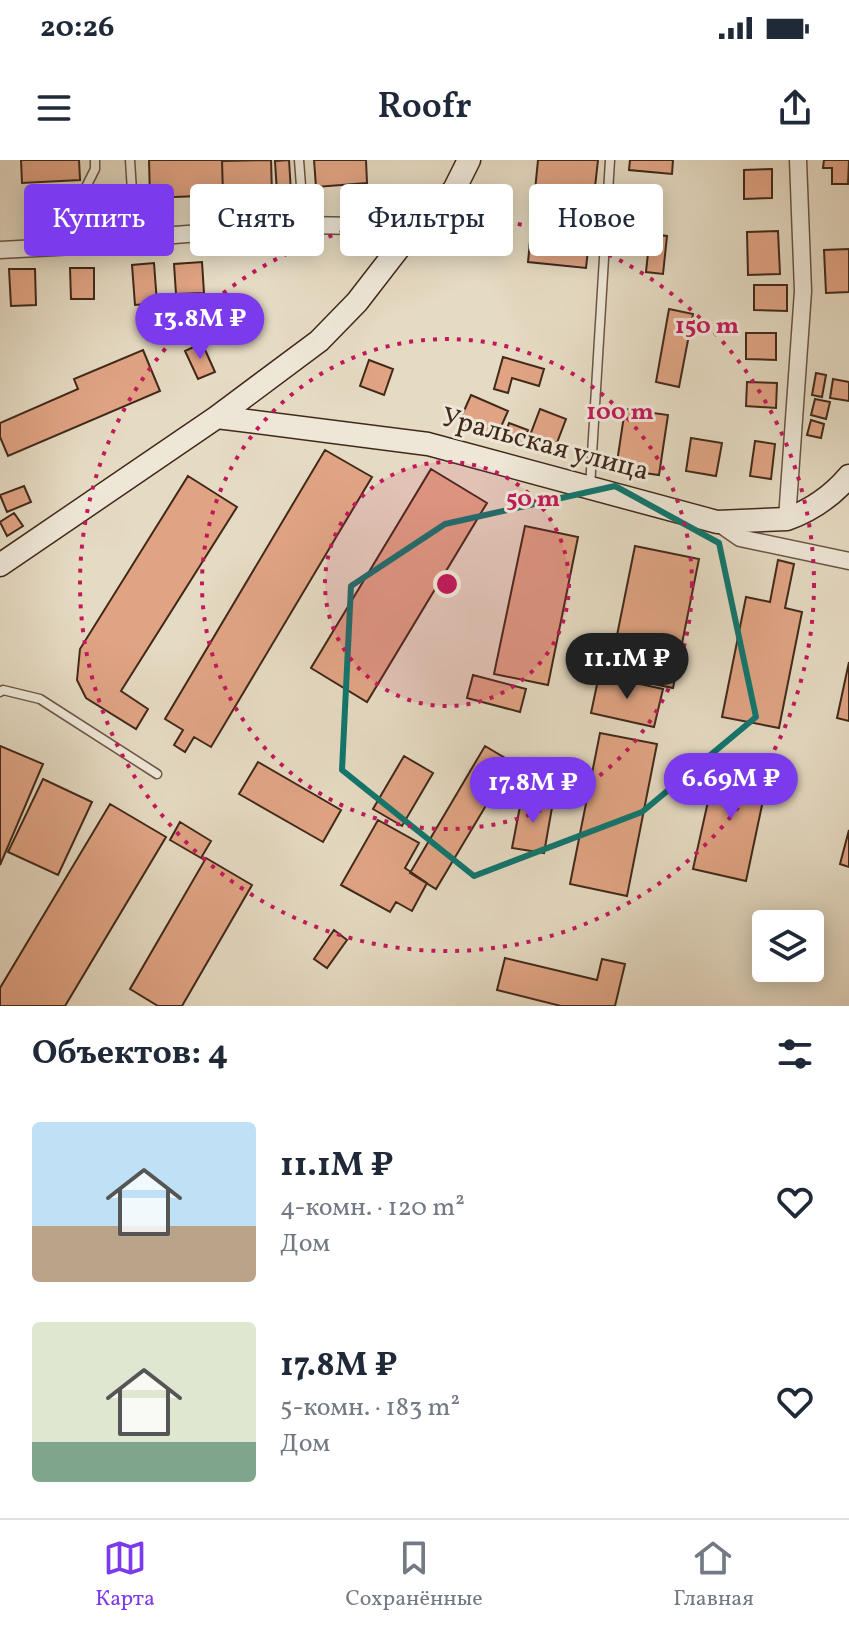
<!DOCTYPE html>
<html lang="ru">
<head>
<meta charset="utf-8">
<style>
  body { margin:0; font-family:Vollkorn,serif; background:#f2f2f3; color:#1f2937; height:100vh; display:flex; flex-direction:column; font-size:30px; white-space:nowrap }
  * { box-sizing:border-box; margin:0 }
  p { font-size:26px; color:#747a83 }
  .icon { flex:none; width:44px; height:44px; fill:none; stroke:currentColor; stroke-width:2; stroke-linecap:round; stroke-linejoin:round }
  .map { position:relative; height:846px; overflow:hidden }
  .sheet { display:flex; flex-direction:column; background:#fff; flex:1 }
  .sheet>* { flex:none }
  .banner { position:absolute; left:24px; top:24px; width:802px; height:72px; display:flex; gap:16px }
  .fabs { position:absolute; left:752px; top:750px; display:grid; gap:16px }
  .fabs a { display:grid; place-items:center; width:72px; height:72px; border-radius:8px; background:#fff; box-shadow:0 4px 20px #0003; font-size:40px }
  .price { position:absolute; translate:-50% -68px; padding:0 18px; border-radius:28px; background:#7c3aed; color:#fff; font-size:26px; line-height:52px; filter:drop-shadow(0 2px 4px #0008) }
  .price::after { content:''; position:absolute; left:50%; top:48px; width:24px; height:18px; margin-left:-12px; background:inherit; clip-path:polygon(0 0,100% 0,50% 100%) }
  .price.active { background:#222; color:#fff }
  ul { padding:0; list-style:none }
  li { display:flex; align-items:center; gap:24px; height:200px; padding:0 32px }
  li span { display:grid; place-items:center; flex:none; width:224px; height:160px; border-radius:8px; color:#555 }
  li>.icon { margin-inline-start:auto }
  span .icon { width:96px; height:96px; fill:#fffc; stroke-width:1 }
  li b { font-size:34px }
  h2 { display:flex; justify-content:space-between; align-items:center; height:96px; padding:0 32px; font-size:34px }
  .pill { padding:0 28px; border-radius:8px; background:#fff; box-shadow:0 4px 20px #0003; font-size:28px; line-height:72px }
  .pill.active { background:#7c3aed; color:#fff }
  .status { display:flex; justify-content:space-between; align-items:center; height:56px; padding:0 40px; background:#fff; direction:ltr }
  .status svg { height:22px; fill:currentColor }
  header { display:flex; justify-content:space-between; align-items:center; height:104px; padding:0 32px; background:#fff; font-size:36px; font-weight:600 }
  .menu { display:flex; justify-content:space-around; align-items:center; height:112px; border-top:2px solid #e0e1e3; background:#fff; font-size:22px; color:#747a83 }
  .menu a { display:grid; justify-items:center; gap:4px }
  .menu .active { color:#7c3aed }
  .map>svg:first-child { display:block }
  .building { fill:#e0a484; stroke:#41291a; stroke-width:2 }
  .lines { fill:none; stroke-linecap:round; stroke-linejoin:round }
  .lane-casing { stroke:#6a5544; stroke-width:11 }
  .street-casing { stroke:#6a5544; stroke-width:19 }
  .secondary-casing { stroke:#41291a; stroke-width:25 }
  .lane { stroke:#eee7d7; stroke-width:8 }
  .street { stroke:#eee7d7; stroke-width:16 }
  .secondary { stroke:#eee7d7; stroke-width:22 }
  .marked { fill:none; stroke:#0f766e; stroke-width:6; stroke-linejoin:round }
  .ring { fill:none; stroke:#c2185b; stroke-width:4; stroke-dasharray:4 8 }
  .labels { text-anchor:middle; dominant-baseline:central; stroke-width:6; stroke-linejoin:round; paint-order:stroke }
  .street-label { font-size:28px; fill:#41291a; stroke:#eee7d7 }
  .centre { fill:#c2185b; stroke:#eee7d7; stroke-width:4 }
  .ring-label { font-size:24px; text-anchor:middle; font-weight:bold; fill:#c2185b; stroke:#eee7d7; stroke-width:6; stroke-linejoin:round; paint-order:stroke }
</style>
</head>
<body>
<div class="status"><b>20:26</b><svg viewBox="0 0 49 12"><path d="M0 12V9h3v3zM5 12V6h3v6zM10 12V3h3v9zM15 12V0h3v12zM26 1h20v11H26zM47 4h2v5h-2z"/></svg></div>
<header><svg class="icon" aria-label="menu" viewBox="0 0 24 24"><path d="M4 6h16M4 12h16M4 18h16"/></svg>Roofr<svg class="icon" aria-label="share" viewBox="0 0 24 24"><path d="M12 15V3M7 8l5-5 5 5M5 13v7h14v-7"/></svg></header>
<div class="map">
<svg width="849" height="846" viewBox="0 0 849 846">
  <rect width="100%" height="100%" fill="#e5dac2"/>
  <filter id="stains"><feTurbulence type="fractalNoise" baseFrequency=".0025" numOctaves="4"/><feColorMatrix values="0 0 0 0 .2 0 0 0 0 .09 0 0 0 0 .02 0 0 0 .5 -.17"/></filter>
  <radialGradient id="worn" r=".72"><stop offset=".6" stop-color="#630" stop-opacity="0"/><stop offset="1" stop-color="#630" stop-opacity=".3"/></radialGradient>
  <path class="building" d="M21 0H79L80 20 22 23Z
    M149 0H222L223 35 150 38Z
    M271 0 272 33 223 35 222 1Z
    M289 0 291 32 277 33 275 1Z
    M314 0H366L367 23 316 27Z
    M538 0H598L586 108 528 102Z
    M630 0H673L672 14 629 10Z
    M824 0H849L848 24H832V8H823Z
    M772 9V38L744 39V10Z
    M116 45V65L97 66V46Z
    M778 71 780 114 748 115 747 72Z
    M650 74 667 76 663 114 646 112Z
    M849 89V132L826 133 824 90Z
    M202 102 204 133 176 134 174 104Z
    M154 103 157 143 135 145 132 105Z
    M70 108H94V139H71Z
    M9 109H35L36 145 11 146Z
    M754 125H787V151L754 150Z
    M669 149 693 154 679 227 656 222Z
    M746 173H776V200L746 199Z
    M202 183 215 212 198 219 185 191Z
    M143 190 160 231 8 296 0 277V263L78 229 74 219Z
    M503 197 544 209 539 226 512 218 508 233 494 229Z
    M369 200 393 209 384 235 360 226Z
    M816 213 826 215 822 237 812 235Z
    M833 219 849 222V241L830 238Z
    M747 222 777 223 776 248 746 246Z
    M471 235 508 251 496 278 459 262Z
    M815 239 830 242 826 259 811 255Z
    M540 249 566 259 555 288 529 278Z
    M625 249 668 255 659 315 616 309Z
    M811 260 824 264 821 278 807 275Z
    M509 263 528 270 521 286 503 280Z
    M691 278 722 283 716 316 686 311Z
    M755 281 775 284 771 319 750 316Z
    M325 290 372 317 211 587 194 577 185 592 174 585 183 570 165 559Z
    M431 309 487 343 367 542 311 508Z
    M188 316 237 347 121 531 148 549 136 569 86 538 77 520 80 489Z
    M24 326 31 342 7 352 0 335Z
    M14 353 23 366 7 376 0 362Z
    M525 366 578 377 548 525 494 514Z
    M635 386 699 399 673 528 609 515Z
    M778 400 794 404 785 448 802 452 779 568 722 557 746 437 770 442Z
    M849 502V561L837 558Z
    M473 515 526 529 520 552 467 538Z
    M599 515 663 529 654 567 591 553Z
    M600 573 657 584 627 736 570 724Z
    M0 586 43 604 0 705Z
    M485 586 512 602 436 729 410 713Z
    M404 596 433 613 402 666 373 649Z
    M717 601 769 612 746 721 693 709Z
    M258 602 341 650 323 682 239 634Z
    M43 619 92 642 58 715 8 692Z
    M522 636 553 642 544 693 512 688Z
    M110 644 166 677 65 846H0V828Z
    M378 660 419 683 405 708 427 723 412 751 396 742 390 752 341 725Z
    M180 662 211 681 201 698 170 680Z
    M849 670V707L840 704Z
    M206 698 252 725 182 846H158L130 829Z
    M334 770 347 780 327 808 314 799Z
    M505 798 597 820 602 799 625 804 615 846H561L497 830Z"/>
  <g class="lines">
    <defs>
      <path id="lane" d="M130 0 135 78
        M299 0 304 65
        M85 86V29L95 9V0
        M590 327 610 0
        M0 532 3 530 40 539 157 614"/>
      <path id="street" d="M0 90 94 85 135 78 304 65 415 67
        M787 359 803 131 798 0
        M717 362 740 378 849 401"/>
      <path id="secondary" d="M217 257 428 284 717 362 787 359C812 350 832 336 849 316
        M0 405 217 257 319 181 357 142 415 67 454 30 469 0"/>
    </defs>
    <use href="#lane" class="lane-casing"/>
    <use href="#street" class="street-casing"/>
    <use href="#secondary" class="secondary-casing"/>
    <use href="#lane" class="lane"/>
    <use href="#street" class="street"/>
    <use href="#secondary" class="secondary"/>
  </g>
  <path class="marked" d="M615 326 719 383 756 557 642 652 474 716 342 610 351 426 445 364Z"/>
  <circle cx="447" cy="424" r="122" fill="#c2185b" fill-opacity=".12"/>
  <g class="ring">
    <circle cx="447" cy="424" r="122"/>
    <circle cx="447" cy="424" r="245"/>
    <circle cx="447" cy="424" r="367"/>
  </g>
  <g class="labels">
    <g class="street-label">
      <text transform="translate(545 285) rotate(15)">Уральская улица</text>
    </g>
  </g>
  <circle cx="447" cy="424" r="12" class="centre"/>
  <g class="ring-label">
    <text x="707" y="173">150 m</text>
    <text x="620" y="259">100 m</text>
    <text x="533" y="346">50 m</text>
  </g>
  <rect width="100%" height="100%" filter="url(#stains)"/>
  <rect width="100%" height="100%" fill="url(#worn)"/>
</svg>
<div class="fabs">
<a><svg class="icon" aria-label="layers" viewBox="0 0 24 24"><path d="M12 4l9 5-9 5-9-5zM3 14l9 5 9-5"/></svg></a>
</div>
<b class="price" style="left:200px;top:201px">13.8M ₽</b>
<b class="price active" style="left:627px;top:541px">11.1M ₽</b>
<b class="price" style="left:731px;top:661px">6.69M ₽</b>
<b class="price" style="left:533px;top:665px">17.8M ₽</b>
<div class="banner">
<a class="pill active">Купить</a>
<a class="pill">Снять</a>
<a class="pill">Фильтры</a>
<a class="pill">Новое</a>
</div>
</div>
<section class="sheet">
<h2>Объектов: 4<svg class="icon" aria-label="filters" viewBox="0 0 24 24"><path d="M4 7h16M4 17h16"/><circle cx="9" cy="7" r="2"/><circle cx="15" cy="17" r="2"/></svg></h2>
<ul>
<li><span style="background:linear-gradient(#bfe0f5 65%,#b9a48a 0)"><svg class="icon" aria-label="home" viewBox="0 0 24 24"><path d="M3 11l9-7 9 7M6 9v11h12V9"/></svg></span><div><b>11.1M ₽</b><p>4-комн. · 120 m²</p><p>Дом</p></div><svg class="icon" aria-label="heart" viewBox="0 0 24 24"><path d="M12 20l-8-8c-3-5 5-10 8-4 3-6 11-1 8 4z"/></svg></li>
<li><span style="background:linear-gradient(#dfe7d0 75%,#7fa58c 0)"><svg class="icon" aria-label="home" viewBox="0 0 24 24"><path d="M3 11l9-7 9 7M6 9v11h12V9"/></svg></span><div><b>17.8M ₽</b><p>5-комн. · 183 m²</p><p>Дом</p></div><svg class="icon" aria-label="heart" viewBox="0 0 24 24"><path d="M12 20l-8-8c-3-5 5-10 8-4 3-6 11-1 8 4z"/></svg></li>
</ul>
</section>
<nav class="menu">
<a class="active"><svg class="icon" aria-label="map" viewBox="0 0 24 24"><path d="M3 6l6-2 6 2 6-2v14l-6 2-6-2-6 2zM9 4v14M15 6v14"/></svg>Карта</a>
<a><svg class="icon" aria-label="saved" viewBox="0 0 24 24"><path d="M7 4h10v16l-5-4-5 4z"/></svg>Сохранённые</a>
<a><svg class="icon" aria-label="home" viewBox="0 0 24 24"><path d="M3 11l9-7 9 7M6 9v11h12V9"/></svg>Главная</a>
</nav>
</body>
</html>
